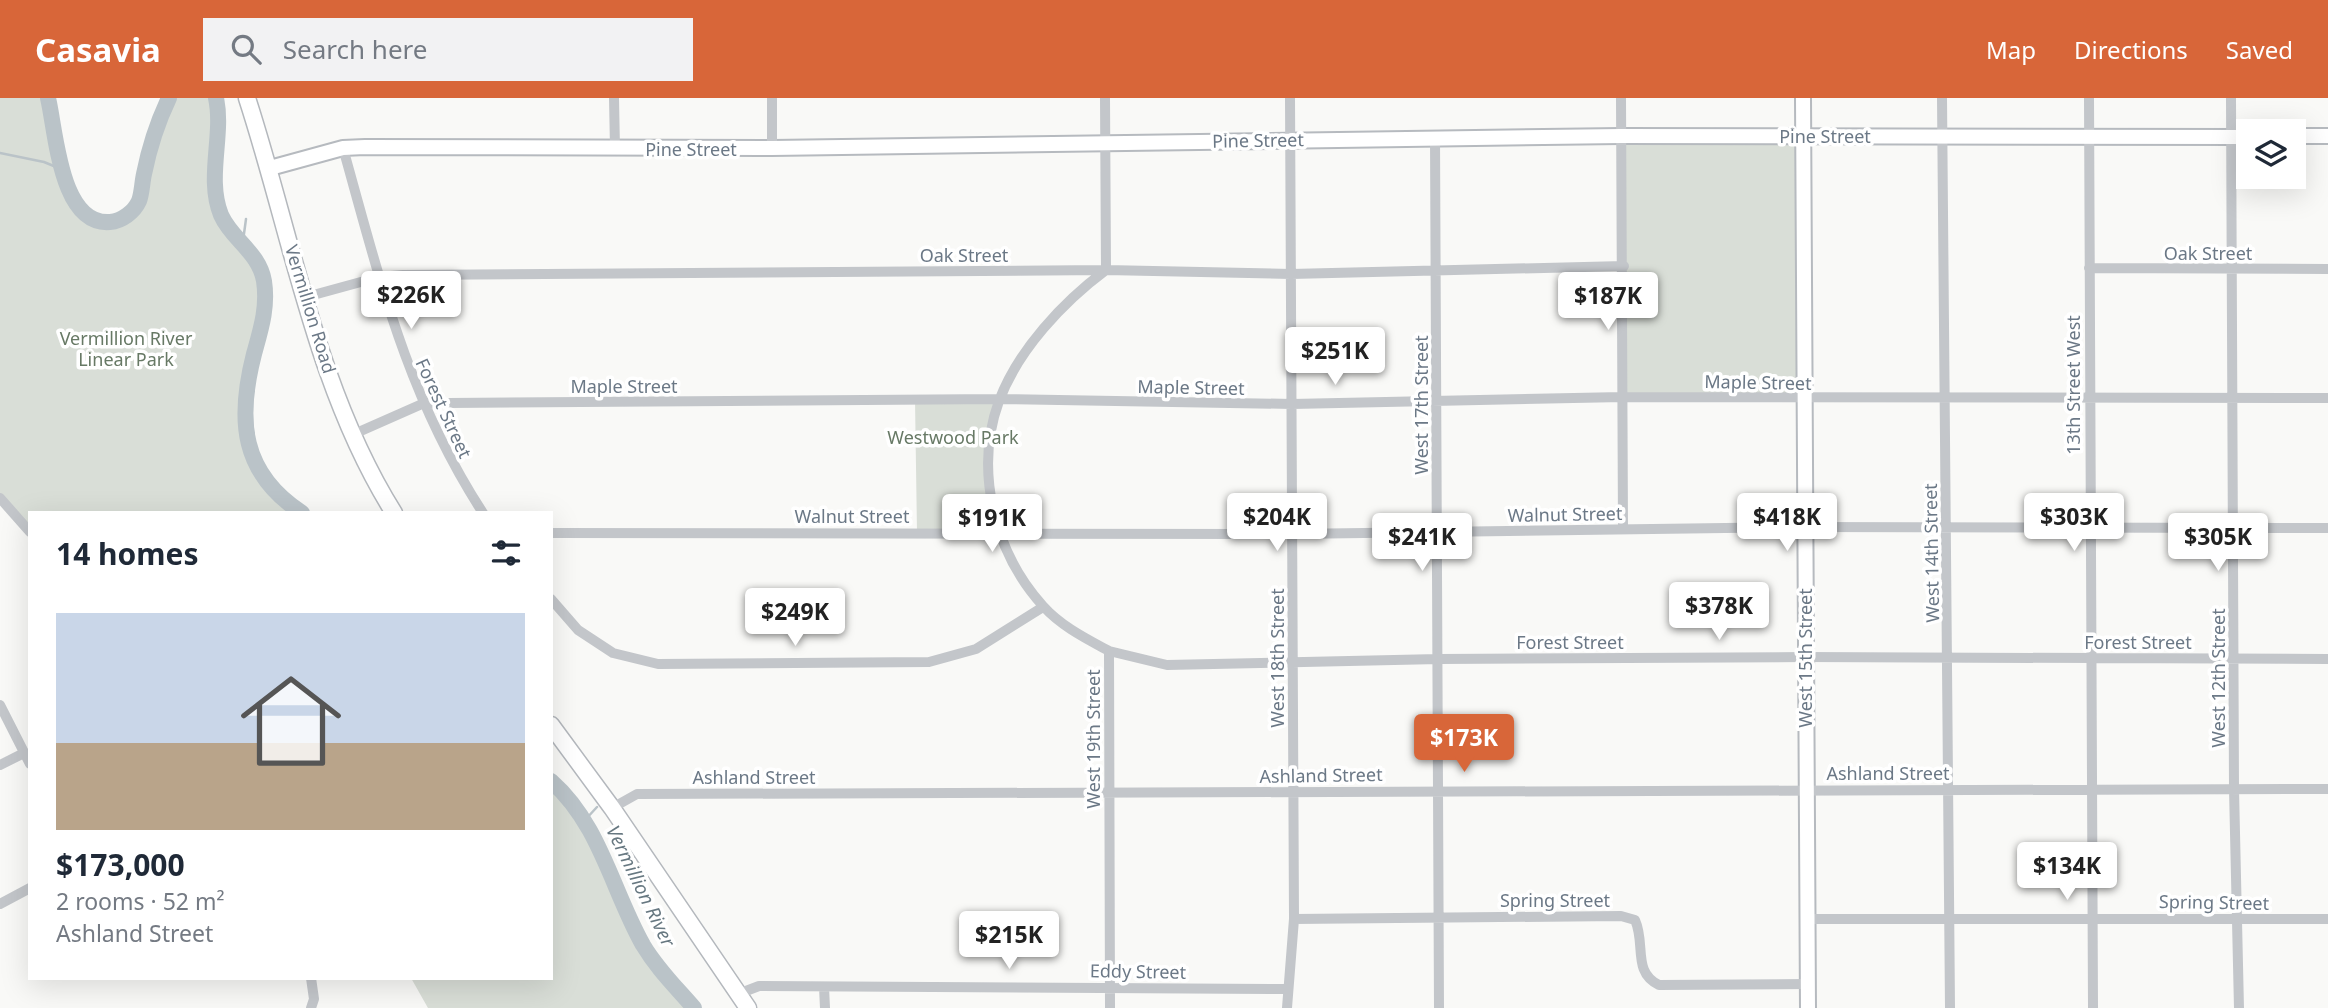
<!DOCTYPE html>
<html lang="en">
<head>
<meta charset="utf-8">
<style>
  body { margin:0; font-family:"Noto Sans",sans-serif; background:#f2f2f3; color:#1f2937; height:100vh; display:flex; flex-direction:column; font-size:26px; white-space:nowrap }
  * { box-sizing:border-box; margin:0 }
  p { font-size:23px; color:#747a83 }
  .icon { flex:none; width:38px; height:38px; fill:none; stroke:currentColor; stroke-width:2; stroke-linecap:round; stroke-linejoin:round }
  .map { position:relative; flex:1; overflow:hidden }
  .side { position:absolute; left:28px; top:413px; width:525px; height:469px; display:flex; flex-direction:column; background:#fff; border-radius:0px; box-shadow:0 7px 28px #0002 }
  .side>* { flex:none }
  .fabs { position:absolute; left:2236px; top:21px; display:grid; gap:14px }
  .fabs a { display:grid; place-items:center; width:70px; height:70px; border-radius:0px; background:#fff; box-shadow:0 7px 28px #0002; font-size:35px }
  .price { position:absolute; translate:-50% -60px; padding:0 16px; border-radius:7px; background:#fff; color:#222; font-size:23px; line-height:46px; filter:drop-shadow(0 2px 4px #0008) }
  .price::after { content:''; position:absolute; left:50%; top:42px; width:21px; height:16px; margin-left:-10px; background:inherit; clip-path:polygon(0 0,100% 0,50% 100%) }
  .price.current { background:#d86639; color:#fff }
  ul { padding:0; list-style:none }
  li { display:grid; align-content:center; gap:14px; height:371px; padding:0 28px }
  li span { display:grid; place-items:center; height:217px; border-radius:0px; color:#555 }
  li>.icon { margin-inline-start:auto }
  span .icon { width:126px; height:126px; fill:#fffc; stroke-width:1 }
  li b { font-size:30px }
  h2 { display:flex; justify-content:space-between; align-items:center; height:84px; padding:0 28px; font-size:30px }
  header { display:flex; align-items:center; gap:42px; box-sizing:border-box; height:98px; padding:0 35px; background:#d86639; color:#fff }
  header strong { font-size:33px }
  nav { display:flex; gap:38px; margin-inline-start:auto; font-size:24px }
  .search { width:490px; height:63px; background:#f2f2f3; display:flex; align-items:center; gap:18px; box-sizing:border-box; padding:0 24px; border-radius:0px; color:#747a83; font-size:26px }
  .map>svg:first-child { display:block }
  .green { fill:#d9ded7 }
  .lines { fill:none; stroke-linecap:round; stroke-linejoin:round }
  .stream { stroke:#bac3c8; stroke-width:2.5 }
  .river { stroke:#bac3c8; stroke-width:16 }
  .secondary-casing { stroke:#b6babf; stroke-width:18 }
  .primary-casing { stroke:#b4b8bd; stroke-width:19 }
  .street { stroke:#c3c6ca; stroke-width:10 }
  .secondary { stroke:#fff; stroke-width:14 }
  .primary { stroke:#fff; stroke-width:16 }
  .labels { text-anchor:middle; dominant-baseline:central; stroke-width:7; stroke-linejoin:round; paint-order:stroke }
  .street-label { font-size:18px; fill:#6b7886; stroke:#fff }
  .park-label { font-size:18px; fill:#677965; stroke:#fff }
  .water-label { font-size:19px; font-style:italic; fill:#677881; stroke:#fff }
</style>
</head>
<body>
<header>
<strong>Casavia</strong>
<div class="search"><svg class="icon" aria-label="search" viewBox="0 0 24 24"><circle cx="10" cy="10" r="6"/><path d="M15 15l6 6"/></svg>Search here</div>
<nav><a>Map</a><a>Directions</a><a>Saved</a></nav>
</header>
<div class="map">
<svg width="2328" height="910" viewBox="0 0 2328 910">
  <rect width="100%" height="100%" fill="#f9f9f7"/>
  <path class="green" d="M0 0H48C56 33 60 128 110 124 122 123 134 114 139 103 142 95 142 85 144 76 149 51 158 23 169 0H216C224 37 206 80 221 117 232 142 259 154 264 183 268 209 261 231 254 256 237 322 241 375 302 415H30V434L0 400Z
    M1621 38H1803L1804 301 1623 299Z
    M1000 301 989 348 999 433 917 434 915 302Z
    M551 683C600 726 612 792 643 847 658 872 676 889 694 910H428L411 880H551Z"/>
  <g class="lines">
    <path class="stream" d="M0 55 44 64 61 71
      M243 143 246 121
      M585 722 597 709"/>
    <path class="river" d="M48 0C56 33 60 128 110 124 122 123 134 114 139 103 142 95 142 85 144 76 149 51 158 23 169 0
      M216 0C224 37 206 80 221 117 232 142 259 154 264 183 268 209 261 231 254 256 237 322 241 375 302 415
      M551 683C600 726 612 792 643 847 658 872 676 889 694 910"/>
    <defs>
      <path id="secondary" d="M1803 0 1808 910
        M2294 38H2328
        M270 70 343 50 365 49 772 50 1621 38 2249 39"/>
      <path id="primary" d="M247 0C292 138 316 291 394 415
        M551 627 612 710 748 910"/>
    </defs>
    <use href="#secondary" class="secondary-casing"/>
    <use href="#primary" class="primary-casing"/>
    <path class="street" d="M614 0 615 51
      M772 0V50
      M1105 0 1106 172C1063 204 1018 252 999 303 974 372 994 454 1043 508 1061 528 1085 540 1109 553L1110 910
      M1621 0 1623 431
      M1942 0 1950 910
      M2089 0 2093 910
      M2231 0 2234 691 2239 910
      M1435 40 1439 910
      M343 50C380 182 407 298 483 415
      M2089 170 2328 171
      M306 199 379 179 403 177 1106 172 1291 176 1624 168
      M354 336 422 306 449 305 1000 301 1292 306 1623 299 2328 300
      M0 400 30 434
      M551 435 1292 436 1805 429 2328 430
      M551 501 578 532 613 555 658 566 929 564 976 551 1043 509
      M1109 553 1167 567 1439 561 1805 559 2328 561
      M0 607 30 666
      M0 667 24 655
      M612 710 637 696 2328 691
      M0 806 30 790
      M1294 821 1621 818 1635 822C1646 846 1632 874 1659 887L1807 886
      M1807 821H2328
      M311 880 314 901 311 910
      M824 889 825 910
      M738 896 759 888 1287 891
      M1287 910 1294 821 1290 0"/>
    <use href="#secondary" class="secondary"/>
    <use href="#primary" class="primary"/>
  </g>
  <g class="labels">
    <g class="street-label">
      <text x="1825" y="38">Pine Street</text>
      <text transform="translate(1258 42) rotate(-1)">Pine Street</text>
      <text x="691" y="51">Pine Street</text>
      <text x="2208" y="155">Oak Street</text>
      <text x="964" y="157">Oak Street</text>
      <text transform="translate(311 211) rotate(73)">Vermillion Road</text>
      <text transform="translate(1758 284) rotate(1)">Maple Street</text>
      <text transform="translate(2073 287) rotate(-90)">13th Street West</text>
      <text x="624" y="288">Maple Street</text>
      <text transform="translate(1191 289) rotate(1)">Maple Street</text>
      <text transform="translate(1421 307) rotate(-90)">West 17th Street</text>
      <text transform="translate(444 310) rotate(65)">Forest Street</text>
      <text transform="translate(1565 416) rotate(-1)">Walnut Street</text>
      <text x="852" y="418">Walnut Street</text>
      <text transform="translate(1931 455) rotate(-91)">West 14th Street</text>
      <text x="1570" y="544">Forest Street</text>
      <text x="2138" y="544">Forest Street</text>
      <text transform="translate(1277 560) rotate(-90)">West 18th Street</text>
      <text transform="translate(1805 560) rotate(-90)">West 15th Street</text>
      <text transform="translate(2218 580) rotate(-90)">West 12th Street</text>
      <text transform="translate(1093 641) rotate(-90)">West 19th Street</text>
      <text x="1888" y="675">Ashland Street</text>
      <text transform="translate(1321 677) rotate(-1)">Ashland Street</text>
      <text x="754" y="679">Ashland Street</text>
      <text x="1555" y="802">Spring Street</text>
      <text transform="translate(2214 804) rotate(1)">Spring Street</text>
      <text transform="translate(1138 873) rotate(1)">Eddy Street</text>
    </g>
    <g class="park-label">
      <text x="126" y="240">Vermillion River<tspan x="126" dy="21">Linear Park</tspan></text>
      <text x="953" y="339">Westwood Park</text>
    </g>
    <g class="water-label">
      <text transform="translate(641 788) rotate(64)">Vermillion River</text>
    </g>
  </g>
</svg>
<div class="fabs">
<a><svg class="icon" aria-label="layers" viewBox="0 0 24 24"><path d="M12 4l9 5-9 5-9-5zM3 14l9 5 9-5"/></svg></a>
</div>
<b class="price" style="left:411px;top:233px">$226K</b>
<b class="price" style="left:1608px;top:234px">$187K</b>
<b class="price" style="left:1335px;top:289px">$251K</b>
<b class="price" style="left:1277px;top:455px">$204K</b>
<b class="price" style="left:1787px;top:455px">$418K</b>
<b class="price" style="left:2074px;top:455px">$303K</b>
<b class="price" style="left:992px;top:456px">$191K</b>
<b class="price" style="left:1422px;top:475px">$241K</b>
<b class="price" style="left:2218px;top:475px">$305K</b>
<b class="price" style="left:1719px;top:544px">$378K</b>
<b class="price" style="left:795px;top:550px">$249K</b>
<b class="price current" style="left:1464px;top:676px">$173K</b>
<b class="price" style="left:2067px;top:804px">$134K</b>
<b class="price" style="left:1009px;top:873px">$215K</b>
<section class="side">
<h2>14 homes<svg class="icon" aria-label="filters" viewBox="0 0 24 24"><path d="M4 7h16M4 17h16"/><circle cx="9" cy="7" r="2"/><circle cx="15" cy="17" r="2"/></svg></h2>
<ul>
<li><span style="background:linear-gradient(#c9d6e8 60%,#b9a48a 0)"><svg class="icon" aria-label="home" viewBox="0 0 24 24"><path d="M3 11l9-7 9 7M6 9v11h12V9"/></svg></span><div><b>$173,000</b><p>2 rooms · 52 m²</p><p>Ashland Street</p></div></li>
</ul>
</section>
</div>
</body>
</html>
